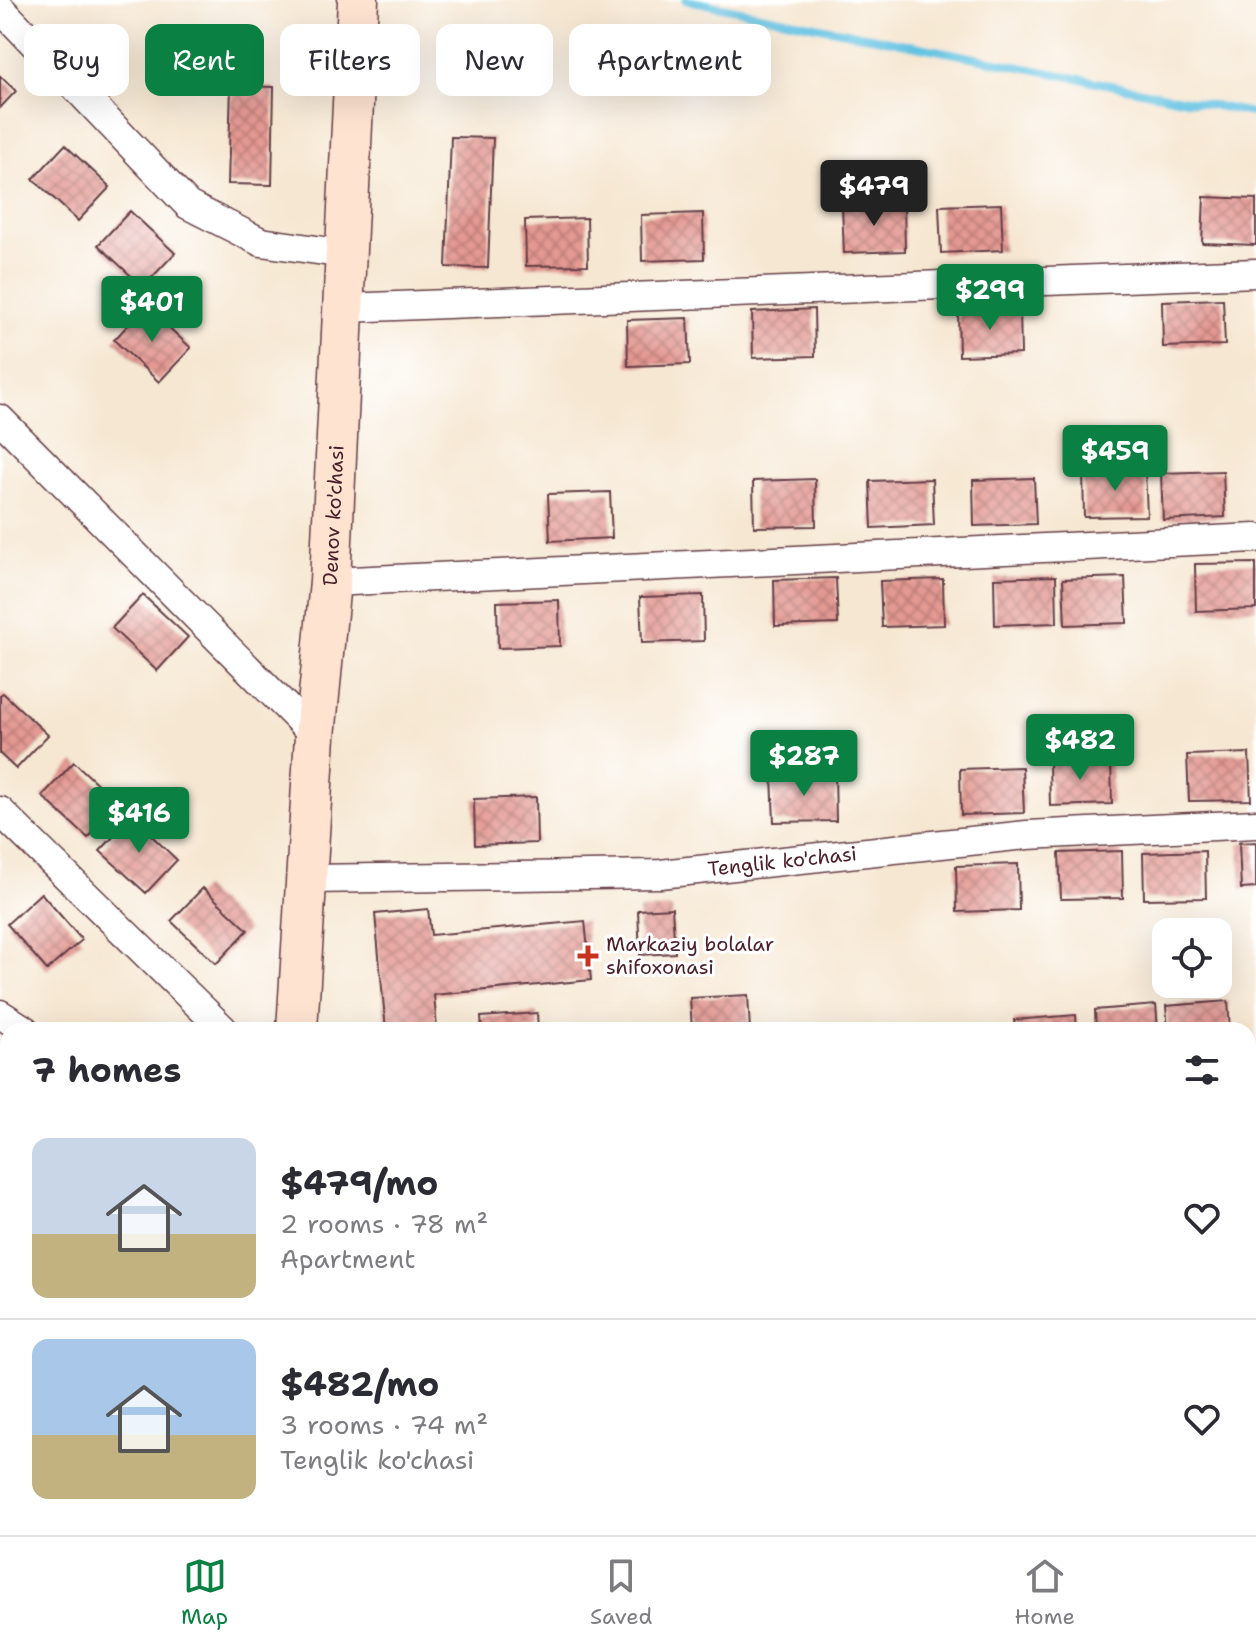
<!DOCTYPE html>
<html lang="en">
<head>
<meta charset="utf-8">
<style>
  body { margin:0; font-family:"Shantell Sans",sans-serif; background:#f2f2f3; color:#2b2b33; height:100vh; display:flex; flex-direction:column; font-size:30px; white-space:nowrap }
  * { box-sizing:border-box; margin:0 }
  p { font-size:26px; color:#7c7c81 }
  .icon { flex:none; width:44px; height:44px; fill:none; stroke:currentColor; stroke-width:2; stroke-linecap:round; stroke-linejoin:round }
  .map { position:relative; flex:1; overflow:hidden }
  .panel { position:absolute; left:0px; top:1022px; width:1256px; height:514px; display:flex; flex-direction:column; background:#fff; border-radius:24px 24px 0 0; box-shadow:0 8px 32px #0002 }
  .panel>* { flex:none }
  .banner { position:absolute; left:24px; top:24px; width:800px; height:72px; display:flex; gap:16px }
  .tools { position:absolute; left:1152px; top:918px; display:grid; gap:16px }
  .tools a { display:grid; place-items:center; width:80px; height:80px; border-radius:16px; background:#fff; box-shadow:0 8px 32px #0002; font-size:40px }
  .price { position:absolute; translate:-50% -68px; padding:0 18px; border-radius:8px; background:#0b8043; color:#fff; font-size:26px; line-height:52px; filter:drop-shadow(0 2px 4px #0008) }
  .price::after { content:''; position:absolute; left:50%; top:48px; width:24px; height:18px; margin-left:-12px; background:inherit; clip-path:polygon(0 0,100% 0,50% 100%) }
  .price.on { background:#222; color:#fff }
  ul { padding:0; list-style:none }
  li { display:flex; align-items:center; gap:24px; height:200px; padding:0 32px }
  li+li { border-top:2px solid #e1e1e2 }
  li span { display:grid; place-items:center; flex:none; width:224px; height:160px; border-radius:16px; color:#555 }
  li>.icon { margin-inline-start:auto }
  span .icon { width:96px; height:96px; fill:#fffc; stroke-width:1 }
  li b { font-size:34px }
  h2 { display:flex; justify-content:space-between; align-items:center; height:96px; padding:0 32px; font-size:34px }
  .chip { padding:0 28px; border-radius:16px; background:#fff; box-shadow:0 8px 32px #0002; font-size:28px; line-height:72px }
  .chip.on { background:#0b8043; color:#fff }
  .dock { display:flex; justify-content:space-around; align-items:center; height:112px; border-top:2px solid #e1e1e2; background:#fff; font-size:22px; color:#7c7c81 }
  .dock a { display:grid; justify-items:center; gap:4px }
  .dock .on { color:#0b8043 }
  .map>svg:first-child { display:block }
  .lines { fill:none; stroke-linecap:round; stroke-linejoin:round }
  .stream { stroke:#64c3e2; stroke-width:8 }
  .building { fill:url(#building-cross-hatch) }
  .lane-casing { stroke:#643d44; stroke-width:17 }
  .street-casing { stroke:#643d44; stroke-width:31 }
  .secondary-casing { stroke:#643d44; stroke-width:43 }
  .lane { stroke:#fff; stroke-width:14 }
  .street { stroke:#fff; stroke-width:28 }
  .secondary { stroke:#fee3d1; stroke-width:40 }
  .poi-dot { fill:#c8321e; stroke:#fff; stroke-width:3 }
  .labels { text-anchor:middle; dominant-baseline:central; stroke-width:6; stroke-linejoin:round; paint-order:stroke }
  .street-label { font-size:20px; fill:#4a1f2b; stroke:#fff }
  .poi-label { font-size:20px; fill:#4a1f2b; stroke:#fff; text-anchor:start }
</style>
</head>
<body>
<div class="map">
<svg width="1256" height="1535" viewBox="0 0 1256 1535">
  <defs>
    <pattern id="building-cross-hatch" width="8" height="8" patternUnits="userSpaceOnUse" patternTransform="scale(2)"><rect width="8" height="8" fill="#e49993"/><path d="M0 0l8 8M0 8l8-8" fill="none" stroke="#bb7c78"/></pattern>
  </defs>
  <rect width="100%" height="100%" fill="#fff"/>
  <filter id="ink" filterUnits="userSpaceOnUse"><feTurbulence type="fractalNoise" baseFrequency=".0125" numOctaves="2"/><feDisplacementMap in="SourceGraphic" scale="16" xChannelSelector="R" yChannelSelector="G"/><feConvolveMatrix kernelMatrix="1 2 1 2 8 2 1 2 1" color-interpolation-filters="sRGB"/></filter>
  <filter id="wash" filterUnits="userSpaceOnUse"><feTurbulence type="fractalNoise" baseFrequency=".006" numOctaves="4" result="noise"/><feDisplacementMap in="SourceGraphic" scale="32" xChannelSelector="R" yChannelSelector="G"/><feGaussianBlur stdDeviation="1.8" result="paint"/><feColorMatrix in="noise" values="0 0 0 0 0 0 0 0 0 0 0 0 0 0 0 0 0 1.4 0 .05"/><feComposite in="paint" operator="in"/></filter>
  <g filter="url(#wash)">
    <rect width="100%" height="100%" fill="#f6e7d2"/>
    <g class="lines">
      <path class="stream" d="M686 0 1256 114"/>
    </g>
    <g id="blocks">
      <path class="building" d="M0 76 16 91 0 108Z
        M231 86 274 87 272 185 228 184Z
        M451 137 493 138 488 268 446 267Z
        M65 145 110 187 78 221 33 179Z
        M1204 197 1256 199V245L1202 243Z
        M904 204 905 251 844 253 842 206Z
        M1001 204 1003 250 941 253 939 206Z
        M130 211 175 253 143 287 98 245Z
        M703 213 704 259 642 261 641 215Z
        M587 218 588 265 526 266 525 220Z
        M1223 299 1225 345 1163 347 1162 301Z
        M146 306 191 348 159 382 114 340Z
        M1020 308 1021 354 959 356 958 310Z
        M814 309 815 356 753 358 752 312Z
        M688 318 690 364 628 366 627 320Z
        M1145 469 1147 516 1084 517 1083 471Z
        M1223 471 1225 517 1163 520 1161 473Z
        M1034 478 1036 524 974 526 973 480Z
        M815 479 816 526 754 527 753 481Z
        M932 479 934 525 872 528 870 481Z
        M610 492 612 538 550 541 548 494Z
        M1256 563V609L1196 611 1195 564Z
        M1056 576 1057 623 995 625 994 578Z
        M1125 577 1127 623 1065 625 1063 579Z
        M836 578 838 624 775 626 774 580Z
        M943 579 944 625 882 627 880 581Z
        M143 595 188 637 157 671 112 628Z
        M703 595 704 641 642 643 640 597Z
        M559 600 560 646 498 648 497 602Z
        M3 693 48 735 16 769 0 754V695Z
        M1249 753 1251 800 1189 801 1187 755Z
        M1111 758 1112 804 1050 806 1049 760Z
        M74 762 119 804 88 838 42 796Z
        M1022 767 1024 813 961 815 960 769Z
        M835 774 836 821 774 822 772 776Z
        M536 797 537 843 475 845 474 799Z
        M132 817 177 860 146 893 100 851Z
        M1256 842V888L1241 889 1239 843Z
        M1122 851 1123 898 1061 899 1059 853Z
        M1205 851 1206 898 1144 899 1143 853Z
        M1018 864 1019 910 957 912 956 866Z
        M203 888 248 930 216 964 171 921Z
        M41 893 82 940 47 970 7 924Z
        M672 908 675 953 640 955 638 910Z
        M428 909 431 935 585 921 591 980 434 995 437 1029 386 1030 375 914Z
        M748 995 750 1030H692L690 998Z
        M1228 1001 1230 1030H1168L1166 1006Z
        M1156 1005 1158 1030H1096L1095 1010Z
        M537 1013 538 1030H482L481 1017Z
        M1076 1015 1077 1030H1015L1014 1020Z
        M8 1430V1484L0 1479V1443Z
        M89 1528H121L116 1535H100Z
        M127 1528H148L158 1535H122Z
        M168 1528H208V1535H169Z
        M389 1528H425V1535H390Z
        M665 1528H724V1535H665Z"/>
    </g>
  </g>
  <g filter="url(#ink)">
    <use href="#blocks" fill-opacity="0" stroke="#643d44" stroke-width="2"/>
    <g class="lines">
      <defs>
        <path id="lane" d="M873 1528 874 1535
          M1226 1528 1227 1535"/>
        <g id="street">
          <path d="M0 8 188 205 261 242 345 254"/>
          <path d="M344 308 1256 273"/>
          <path d="M0 419 315 736"/>
          <path d="M330 582 1256 538"/>
          <path d="M0 811 224 1030"/>
          <path id="s1" d="M307 879 660 874 1027 835 1256 824"/>
          <path d="M0 1014 25 1030"/>
        </g>
        <g id="secondary">
          <path id="s2" d="M297 1030 315 736 330 582 358 0"/>
          <path d="M0 1296 8 1295"/>
          <path d="M260 1535V1528"/>
        </g>
      </defs>
      <use href="#lane" class="lane-casing"/>
      <use href="#street" class="street-casing"/>
      <use href="#secondary" class="secondary-casing"/>
      <use href="#lane" class="lane"/>
      <use href="#street" class="street"/>
      <use href="#secondary" class="secondary"/>
    </g>
  </g>
  <path class="poi-dot" d="M584 944h8v8h8v8h-8v8h-8v-8h-8v-8h8z"/>
  <g class="labels">
    <g class="street-label">
      <text stroke="none"><textPath href="#s2" startOffset="516">Denov ko'chasi</textPath></text>
      <text stroke="none"><textPath href="#s1" startOffset="476">Tenglik ko'chasi</textPath></text>
    </g>
    <g class="poi-label">
      <text x="606" y="944">Markaziy bolalar<tspan x="606" dy="23">shifoxonasi</tspan></text>
    </g>
  </g>
</svg>
<div class="tools">
<a><svg class="icon" aria-label="locate" viewBox="0 0 24 24"><circle cx="12" cy="12" r="6"/><path d="M12 2v4M12 18v4M2 12h4M18 12h4"/></svg></a>
</div>
<b class="price on" style="left:874px;top:228px">$479</b>
<b class="price" style="left:990px;top:332px">$299</b>
<b class="price" style="left:152px;top:344px">$401</b>
<b class="price" style="left:1115px;top:493px">$459</b>
<b class="price" style="left:1080px;top:782px">$482</b>
<b class="price" style="left:804px;top:798px">$287</b>
<b class="price" style="left:139px;top:855px">$416</b>
<div class="banner">
<a class="chip">Buy</a>
<a class="chip on">Rent</a>
<a class="chip">Filters</a>
<a class="chip">New</a>
<a class="chip">Apartment</a>
</div>
<section class="panel">
<h2>7 homes<svg class="icon" aria-label="filters" viewBox="0 0 24 24"><path d="M4 7h16M4 17h16"/><circle cx="9" cy="7" r="2"/><circle cx="15" cy="17" r="2"/></svg></h2>
<ul>
<li><span style="background:linear-gradient(#c9d6e8 60%,#c2b280 0)"><svg class="icon" aria-label="home" viewBox="0 0 24 24"><path d="M3 11l9-7 9 7M6 9v11h12V9"/></svg></span><div><b>$479/mo</b><p>2 rooms · 78 m²</p><p>Apartment</p></div><svg class="icon" aria-label="heart" viewBox="0 0 24 24"><path d="M12 20l-8-8c-3-5 5-10 8-4 3-6 11-1 8 4z"/></svg></li>
<li><span style="background:linear-gradient(#a9c7e8 60%,#c2b280 0)"><svg class="icon" aria-label="home" viewBox="0 0 24 24"><path d="M3 11l9-7 9 7M6 9v11h12V9"/></svg></span><div><b>$482/mo</b><p>3 rooms · 74 m²</p><p>Tenglik ko'chasi</p></div><svg class="icon" aria-label="heart" viewBox="0 0 24 24"><path d="M12 20l-8-8c-3-5 5-10 8-4 3-6 11-1 8 4z"/></svg></li>
</ul>
</section>
</div>
<nav class="dock">
<a class="on"><svg class="icon" aria-label="map" viewBox="0 0 24 24"><path d="M3 6l6-2 6 2 6-2v14l-6 2-6-2-6 2zM9 4v14M15 6v14"/></svg>Map</a>
<a><svg class="icon" aria-label="saved" viewBox="0 0 24 24"><path d="M7 4h10v16l-5-4-5 4z"/></svg>Saved</a>
<a><svg class="icon" aria-label="home" viewBox="0 0 24 24"><path d="M3 11l9-7 9 7M6 9v11h12V9"/></svg>Home</a>
</nav>
</body>
</html>
